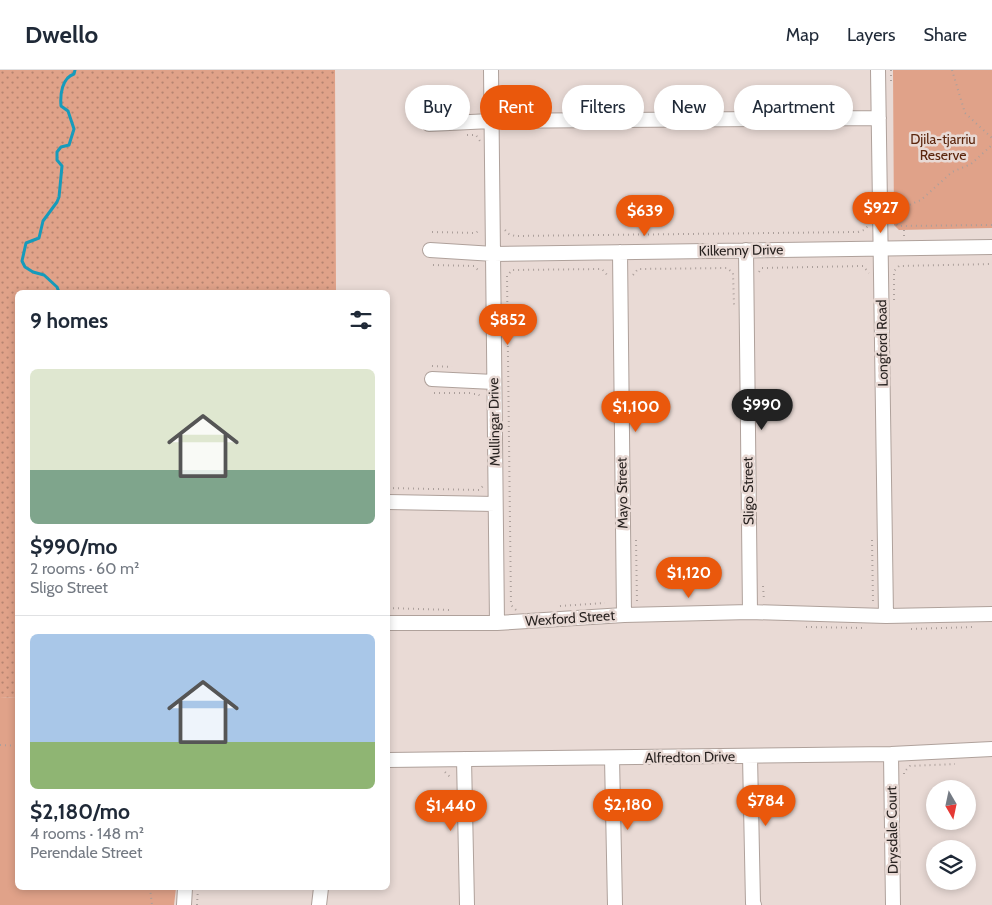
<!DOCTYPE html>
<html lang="en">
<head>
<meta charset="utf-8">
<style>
  body { margin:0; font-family:Cabin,sans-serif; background:#f6f6f7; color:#1f2937; height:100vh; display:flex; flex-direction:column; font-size:19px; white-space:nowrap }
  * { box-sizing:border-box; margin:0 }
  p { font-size:16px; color:#747a83 }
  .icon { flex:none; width:28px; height:28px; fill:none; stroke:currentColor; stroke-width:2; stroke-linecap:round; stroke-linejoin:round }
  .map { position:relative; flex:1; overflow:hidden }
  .details { position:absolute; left:15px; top:220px; width:375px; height:600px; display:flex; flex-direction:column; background:#fff; border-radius:8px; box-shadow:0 2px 8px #0003 }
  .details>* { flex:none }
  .guide { position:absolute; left:405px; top:15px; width:475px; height:45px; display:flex; gap:10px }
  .needle { width:32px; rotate:171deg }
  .controls { position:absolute; left:926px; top:710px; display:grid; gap:10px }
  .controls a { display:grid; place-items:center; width:50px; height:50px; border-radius:50%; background:#fff; box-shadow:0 2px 8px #0003; font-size:25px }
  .price { position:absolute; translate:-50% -42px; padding:0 11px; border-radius:18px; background:#ea580c; color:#fff; font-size:16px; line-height:32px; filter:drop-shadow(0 1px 2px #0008) }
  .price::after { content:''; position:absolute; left:50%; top:30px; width:15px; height:11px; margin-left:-8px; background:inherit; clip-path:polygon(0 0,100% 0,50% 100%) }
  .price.current { background:#222; color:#fff }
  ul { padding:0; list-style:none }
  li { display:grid; align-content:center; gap:10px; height:265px; padding:0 15px }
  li+li { border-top:1px solid #e0e1e3 }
  li span { display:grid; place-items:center; height:155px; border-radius:8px; color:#555 }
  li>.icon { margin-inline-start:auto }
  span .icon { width:90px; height:90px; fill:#fffc; stroke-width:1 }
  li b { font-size:21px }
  h2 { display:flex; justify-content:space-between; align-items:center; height:60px; padding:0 15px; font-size:21px }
  .tag { padding:0 18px; border-radius:22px; background:#fff; box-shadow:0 2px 8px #0003; font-size:18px; line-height:45px }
  .tag.current { background:#ea580c; color:#fff }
  header { display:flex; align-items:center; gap:30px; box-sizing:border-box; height:70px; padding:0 25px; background:#fff; border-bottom:1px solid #e0e1e3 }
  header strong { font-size:24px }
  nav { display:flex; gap:28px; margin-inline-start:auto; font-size:18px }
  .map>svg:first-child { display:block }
  .grass { fill:url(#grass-dots) }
  .park { fill:#e0a289 }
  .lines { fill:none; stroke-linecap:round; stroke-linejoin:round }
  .stream { stroke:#169bbb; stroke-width:3 }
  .minor-casing { stroke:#afa19b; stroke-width:16 }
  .path { stroke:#ab9f9b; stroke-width:2; stroke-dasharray:1 4; stroke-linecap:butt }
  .minor { stroke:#fff; stroke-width:14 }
  .labels { text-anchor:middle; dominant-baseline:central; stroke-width:5; stroke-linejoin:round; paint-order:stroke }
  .park-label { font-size:14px; fill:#5b260d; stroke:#e9dad5 }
  .street-label { font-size:14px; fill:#2a2422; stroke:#e9dad5 }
</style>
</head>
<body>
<header>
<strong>Dwello</strong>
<nav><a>Map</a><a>Layers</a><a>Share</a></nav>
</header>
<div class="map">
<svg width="992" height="835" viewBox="0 0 992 835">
  <defs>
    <pattern id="grass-dots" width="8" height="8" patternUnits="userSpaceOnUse" patternTransform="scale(1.25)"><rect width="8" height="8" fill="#e0a289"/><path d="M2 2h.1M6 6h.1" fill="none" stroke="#b68470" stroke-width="1.8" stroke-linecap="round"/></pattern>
  </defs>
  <rect width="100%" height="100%" fill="#e9dad5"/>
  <path class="grass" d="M0 0H335L336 222H18L17 627 0 628Z"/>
  <path class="park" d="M893 0H992V158L899 160 894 155Z
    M17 627 18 818H176L174 835H0V628Z"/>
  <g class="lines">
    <path class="stream" d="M59 222 57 217 44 205 33 202 25 197 22 191 26 173 39 168 43 151 57 132 59 127 62 96 57 90V82L61 77 69 75 74 59 68 41 61 36C60 24 62 8 74 4L75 0"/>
    <defs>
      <path id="minor" d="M491 0 497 553
        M878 0 886 546
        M429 54 491 51 879 48
        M430 180 494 184 992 177
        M746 180 750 542
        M620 182 624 545
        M432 309 494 312
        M388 432 495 434
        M388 553H497L624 545 750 542 886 546 992 544
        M891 684 893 835
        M750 686 753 833 754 835
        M612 688 615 835
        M464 689 467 835
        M388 690 891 684 992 679
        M184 835 185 818
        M319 835 321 818"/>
    </defs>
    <use href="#minor" class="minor-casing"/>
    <path class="path" d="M891 0V13
      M952 0 965 43 992 68
      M467 65H476L480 71
      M891 150 898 146 904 137 921 130 952 102 971 94 992 75
      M893 151 898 156 992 155
      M505 160 509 164 515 166 858 162 864 160 868 156
      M432 162 476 163 480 159
      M904 166V156
      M433 195 474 196 480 202
      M759 202 762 198 863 196 869 203
      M633 205 638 199 727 198 733 203 734 235
      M894 230V201L899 196 992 194
      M432 296 452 297
      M434 323H474
      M474 324H478L482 328
      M388 418 479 420 484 415
      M636 470 637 533
      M872 470 873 533
      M763 516 764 530
      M560 536 605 533
      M388 538 451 540
      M516 540 511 535 507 206 512 200 602 199 608 206
      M806 557 864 558
      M911 559 974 557
      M0 675 18 676
      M445 702 452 709
      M904 704V702L910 696 955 694
      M150 818 152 835
      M197 835 198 818"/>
    <use href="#minor" class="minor"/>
  </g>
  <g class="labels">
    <g class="park-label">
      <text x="943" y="69">Djila-tjarriu<tspan x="943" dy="16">Reserve</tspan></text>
    </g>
    <g class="street-label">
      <text transform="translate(741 180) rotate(-1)">Kilkenny Drive</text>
      <text transform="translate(882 273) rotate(-91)">Longford Road</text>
      <text transform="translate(494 352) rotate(-91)">Mullingar Drive</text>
      <text transform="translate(748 421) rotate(-91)">Sligo Street</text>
      <text transform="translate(622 423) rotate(-91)">Mayo Street</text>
      <text transform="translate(570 548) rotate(-4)">Wexford Street</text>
      <text transform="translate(690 687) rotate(-1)">Alfredton Drive</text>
      <text transform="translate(892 760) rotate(-91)">Drysdale Court</text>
    </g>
  </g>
</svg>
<div class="controls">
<a><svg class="needle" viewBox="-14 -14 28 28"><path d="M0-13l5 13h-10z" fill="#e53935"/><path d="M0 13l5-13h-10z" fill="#747a83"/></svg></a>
<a><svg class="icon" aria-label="layers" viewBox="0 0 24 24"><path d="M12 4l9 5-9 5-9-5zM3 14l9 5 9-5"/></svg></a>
</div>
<b class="price" style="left:881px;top:164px">$927</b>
<b class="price" style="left:645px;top:167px">$639</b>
<b class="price" style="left:508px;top:276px">$852</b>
<b class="price current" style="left:762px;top:361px">$990</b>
<b class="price" style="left:636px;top:363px">$1,100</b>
<b class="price" style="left:689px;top:529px">$1,120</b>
<b class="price" style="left:766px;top:757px">$784</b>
<b class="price" style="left:628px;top:761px">$2,180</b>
<b class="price" style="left:451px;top:762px">$1,440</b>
<div class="guide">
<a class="tag">Buy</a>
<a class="tag current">Rent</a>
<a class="tag">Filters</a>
<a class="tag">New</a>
<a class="tag">Apartment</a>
</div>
<section class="details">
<h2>9 homes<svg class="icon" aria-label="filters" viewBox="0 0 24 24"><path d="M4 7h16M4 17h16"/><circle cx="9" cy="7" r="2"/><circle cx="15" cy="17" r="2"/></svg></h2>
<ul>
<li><span style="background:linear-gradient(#dfe7d0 65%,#7fa58c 0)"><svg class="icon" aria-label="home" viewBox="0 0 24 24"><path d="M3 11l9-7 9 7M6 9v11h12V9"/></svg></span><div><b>$990/mo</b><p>2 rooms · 60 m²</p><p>Sligo Street</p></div></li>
<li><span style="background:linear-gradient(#a9c7e8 70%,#8fb573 0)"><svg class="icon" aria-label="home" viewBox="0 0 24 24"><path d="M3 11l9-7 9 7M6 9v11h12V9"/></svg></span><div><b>$2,180/mo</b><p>4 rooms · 148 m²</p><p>Perendale Street</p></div></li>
</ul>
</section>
</div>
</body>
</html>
